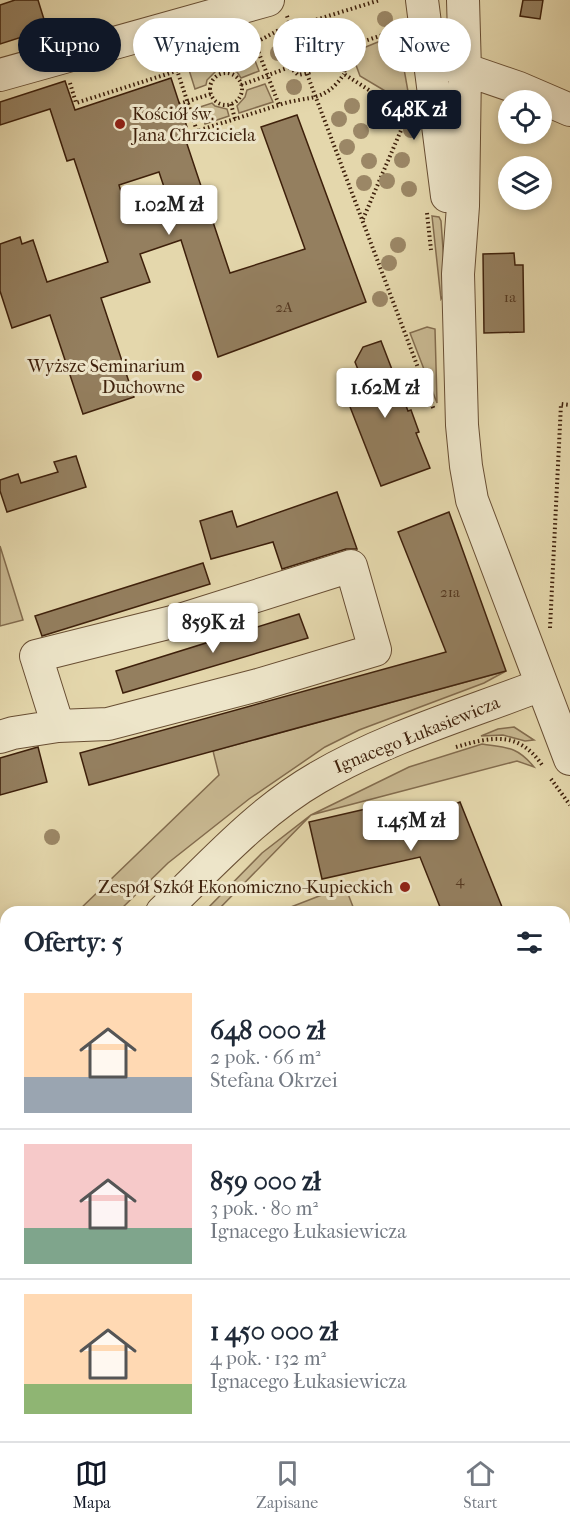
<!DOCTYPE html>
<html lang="pl">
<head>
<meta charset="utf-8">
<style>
  body { margin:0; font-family:"IM FELL French Canon",serif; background:#f2f2f3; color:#1f2937; height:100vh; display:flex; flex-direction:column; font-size:22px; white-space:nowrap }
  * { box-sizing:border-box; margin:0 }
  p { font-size:20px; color:#747a83 }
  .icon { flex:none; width:33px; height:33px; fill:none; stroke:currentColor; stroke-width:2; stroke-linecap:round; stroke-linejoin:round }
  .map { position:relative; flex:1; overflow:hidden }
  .side { position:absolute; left:0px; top:906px; width:570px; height:536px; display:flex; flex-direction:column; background:#fff; border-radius:18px 18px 0 0; box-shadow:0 3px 9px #0003 }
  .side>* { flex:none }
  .guide { position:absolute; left:18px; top:18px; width:534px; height:54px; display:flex; gap:12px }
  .tools { position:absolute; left:498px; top:90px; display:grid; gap:12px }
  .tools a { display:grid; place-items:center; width:54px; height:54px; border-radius:50%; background:#fff; box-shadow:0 3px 9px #0003; font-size:30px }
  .price { position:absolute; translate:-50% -51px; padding:0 14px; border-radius:6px; background:#fff; color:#222; font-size:20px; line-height:39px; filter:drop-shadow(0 2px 3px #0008) }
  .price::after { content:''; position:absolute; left:50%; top:36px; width:18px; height:14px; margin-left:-9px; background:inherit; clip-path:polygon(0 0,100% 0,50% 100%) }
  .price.active { background:#111827; color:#fff }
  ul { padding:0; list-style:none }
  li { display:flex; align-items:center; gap:18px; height:150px; padding:0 24px }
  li+li { border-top:2px solid #e0e1e3 }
  li span { display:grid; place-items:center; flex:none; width:168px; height:120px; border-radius:0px; color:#555 }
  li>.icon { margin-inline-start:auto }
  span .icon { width:72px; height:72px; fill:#fffc; stroke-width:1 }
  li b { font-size:26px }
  h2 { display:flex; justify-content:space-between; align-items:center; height:72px; padding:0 24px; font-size:26px }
  .chip { padding:0 21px; border-radius:27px; background:#fff; box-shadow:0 3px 9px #0003; font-size:21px; line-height:54px }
  .chip.active { background:#111827; color:#fff }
  .dock { display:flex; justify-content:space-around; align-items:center; height:84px; border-top:2px solid #e0e1e3; background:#fff; font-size:16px; color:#747a83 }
  .dock a { display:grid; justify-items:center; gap:3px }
  .dock .active { color:#111827 }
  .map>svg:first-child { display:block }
  .green { fill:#c8b891; stroke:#836c4e; stroke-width:1.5 }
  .building { fill:#947f5f; stroke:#3e200b; stroke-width:1.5; fill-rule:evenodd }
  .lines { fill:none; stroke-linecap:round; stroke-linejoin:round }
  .minor-casing { stroke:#684e33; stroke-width:34 }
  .path { stroke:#3e200b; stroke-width:4; stroke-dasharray:1.5 3; stroke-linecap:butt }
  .minor { stroke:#ede5c9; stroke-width:32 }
  .tree { fill:#9b8766 }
  .poi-dot { fill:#8f2418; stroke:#ede5c9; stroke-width:2 }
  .labels { text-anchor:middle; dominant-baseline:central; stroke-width:6; stroke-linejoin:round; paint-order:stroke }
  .number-label { font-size:15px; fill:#543820 }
  .poi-label { font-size:18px; fill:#3e200b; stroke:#ede5c9; text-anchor:end }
  .street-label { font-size:18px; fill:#3e200b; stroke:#ede5c9 }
</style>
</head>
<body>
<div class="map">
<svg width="570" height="1441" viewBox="0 0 570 1441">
  <rect width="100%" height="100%" fill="#e4d7ac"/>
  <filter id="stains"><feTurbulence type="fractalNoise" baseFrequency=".00333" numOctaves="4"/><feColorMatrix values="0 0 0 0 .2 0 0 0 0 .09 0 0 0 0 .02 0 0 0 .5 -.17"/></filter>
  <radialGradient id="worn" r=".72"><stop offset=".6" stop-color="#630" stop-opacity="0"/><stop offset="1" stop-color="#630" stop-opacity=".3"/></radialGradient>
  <path class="green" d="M390 37 393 44 401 52 409 97 407 104 360 76 356 65V51Z
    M251 50 259 71 241 78 237 72 224 68 222 60Z
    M211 62 215 72 207 80 206 85 195 89 189 70Z
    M265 84 273 102 239 113 237 106 245 97 247 90Z
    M212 103 215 106 227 109 229 116 205 124 200 107Z
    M432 216 439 217 441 221 446 291 441 299Z
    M427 327 435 329 437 403 410 333Z
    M0 546 23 620 0 626Z
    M506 671 484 683 359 730 325 747 249 799 168 863 118 912H77L219 775 213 751Z
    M514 727 534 740 525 741 503 735 481 736 498 729Z
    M482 744C507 748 517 746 534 767L517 761 311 815 216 912H204L262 853 311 815 409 767Z
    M345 886 355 912H278Z
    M6 1086V1140L0 1142V1089Z
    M564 1360 570 1387V1441H512L514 1440 513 1436H564Z"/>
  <path class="building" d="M15 0H38L47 29 0 44V5Z
    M523 0H543L540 19 520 16Z
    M171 78 187 127 182 129 230 273 305 249 261 127 297 115 366 302 218 357 181 240 140 254 150 282 101 298 134 397 83 414 50 315 12 328 0 291V244L20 237 22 244 33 240 47 282 108 262 74 159 67 161 50 109 0 125V102L65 81 75 110ZM159 172 170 205 129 218 119 185Z
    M514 253 515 265H523L524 332 484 333 483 254Z
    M381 341 408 411 411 410 419 432 416 433 430 468 381 486 345 394 365 387 355 362 363 347Z
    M76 456 86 487 7 512 0 491V480L18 474 21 483 58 472 54 462Z
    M337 492 357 549H346L282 569 273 542 211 559 200 521 232 511 237 527Z
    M449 512 506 671 89 785 80 753 446 652 398 532Z
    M203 563 210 584 42 636 35 616Z
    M299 614 308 638 123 693 116 671Z
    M38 747 47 782 0 795V758Z
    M460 802 504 912H442L420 857 322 879 309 822 392 803 397 827Z"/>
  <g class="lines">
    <defs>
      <path id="minor" d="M422 0 447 196
        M463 0 465 70 463 206 458 274 462 425 466 466 472 500 570 759
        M450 61 452 65 519 88 570 110
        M0 75 268 0
        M0 737 13 733 58 726 108 724 258 685 375 650 351 566 180 620 36 656 58 726
        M162 912C211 865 258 812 317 778 387 737 466 714 541 685
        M0 1050 6 1046
        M0 1162 6 1160
        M564 1251 570 1249
        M564 1293 570 1290"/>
    </defs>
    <use href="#minor" class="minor-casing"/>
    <path class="path" d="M287 16 289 22C324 15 351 38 344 74L411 117
      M312 21 380 0
      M290 26 298 50
      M291 27 277 31 255 43 279 105C307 95 324 104 344 74
      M169 53 177 70 197 131 279 105
      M215 57 221 74
      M290 67 298 75 312 72 318 64V57
      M210 89a16 16 0 1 1 32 0a16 16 0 1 1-32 0Z
      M307 74 434 410
      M70 83 76 103 164 75 255 43
      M241 85 290 67 291 56 301 48 310 49 318 57 400 29
      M179 104 211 94
      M231 104 235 119
      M427 213 431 250
      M363 219 408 114
      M550 628 561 404 570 405
      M456 747C491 737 518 730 542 765
      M551 779 570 805"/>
    <use href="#minor" class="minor"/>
  </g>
  <g class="tree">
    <circle cx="385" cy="19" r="8"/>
    <circle cx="222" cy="43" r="8"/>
    <circle cx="193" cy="49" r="8"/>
    <circle cx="278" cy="53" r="8"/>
    <circle cx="294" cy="87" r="8"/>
    <circle cx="352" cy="106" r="8"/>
    <circle cx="339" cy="119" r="8"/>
    <circle cx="411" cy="130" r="8"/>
    <circle cx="361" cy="131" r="8"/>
    <circle cx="347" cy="147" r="8"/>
    <circle cx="402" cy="160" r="8"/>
    <circle cx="369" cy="161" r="8"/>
    <circle cx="387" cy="181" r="8"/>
    <circle cx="364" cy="183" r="8"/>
    <circle cx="409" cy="189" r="8"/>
    <circle cx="398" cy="245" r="8"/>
    <circle cx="389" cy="263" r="8"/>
    <circle cx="380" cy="299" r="8"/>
    <circle cx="52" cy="837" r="8"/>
  </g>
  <g class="poi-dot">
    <circle cx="120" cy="124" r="6"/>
    <circle cx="197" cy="376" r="6"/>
    <circle cx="405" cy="887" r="6"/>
  </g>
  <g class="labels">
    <g class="number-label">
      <text x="510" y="297">1a</text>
      <text x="284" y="307">2A</text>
      <text x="450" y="592">21a</text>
      <text x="460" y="880">4</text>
    </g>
    <g class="poi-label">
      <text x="132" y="114" text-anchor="start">Kościół św.<tspan x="132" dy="21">Jana Chrzciciela</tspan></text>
      <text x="185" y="366">Wyższe Seminarium<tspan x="185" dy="21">Duchowne</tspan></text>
      <text x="393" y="887">Zespół Szkół Ekonomiczno-Kupieckich</text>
    </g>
    <g class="street-label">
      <text transform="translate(417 735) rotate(-22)">Ignacego Łukasiewicza</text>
    </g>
  </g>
  <rect width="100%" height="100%" filter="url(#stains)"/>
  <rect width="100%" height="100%" fill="url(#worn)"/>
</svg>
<div class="tools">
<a><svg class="icon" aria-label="locate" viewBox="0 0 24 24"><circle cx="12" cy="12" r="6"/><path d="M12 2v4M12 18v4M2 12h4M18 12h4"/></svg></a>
<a><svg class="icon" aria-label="layers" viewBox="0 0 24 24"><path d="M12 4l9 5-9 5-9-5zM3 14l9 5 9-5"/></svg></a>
</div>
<b class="price active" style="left:414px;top:141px">648K zł</b>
<b class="price" style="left:169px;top:236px">1.02M zł</b>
<b class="price" style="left:385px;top:419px">1.62M zł</b>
<b class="price" style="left:213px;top:654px">859K zł</b>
<b class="price" style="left:411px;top:852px">1.45M zł</b>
<div class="guide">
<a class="chip active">Kupno</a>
<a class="chip">Wynajem</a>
<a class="chip">Filtry</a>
<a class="chip">Nowe</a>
</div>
<section class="side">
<h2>Oferty: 5<svg class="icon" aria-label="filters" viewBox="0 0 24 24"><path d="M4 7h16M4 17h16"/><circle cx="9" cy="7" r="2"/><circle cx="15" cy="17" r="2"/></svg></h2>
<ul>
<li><span style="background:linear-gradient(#ffd9b3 70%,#9aa5b1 0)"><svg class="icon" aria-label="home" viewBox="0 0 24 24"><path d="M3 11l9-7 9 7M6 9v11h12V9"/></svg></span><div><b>648 000 zł</b><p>2 pok. · 66 m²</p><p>Stefana Okrzei</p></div></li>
<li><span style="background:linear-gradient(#f6c9c9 70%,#7fa58c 0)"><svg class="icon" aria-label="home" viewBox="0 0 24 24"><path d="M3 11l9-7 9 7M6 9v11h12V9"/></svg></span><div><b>859 000 zł</b><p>3 pok. · 80 m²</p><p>Ignacego Łukasiewicza</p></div></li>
<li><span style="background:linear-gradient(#ffd9b3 75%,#8fb573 0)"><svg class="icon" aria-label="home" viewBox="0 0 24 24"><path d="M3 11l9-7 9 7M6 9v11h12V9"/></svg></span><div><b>1 450 000 zł</b><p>4 pok. · 132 m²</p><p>Ignacego Łukasiewicza</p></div></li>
</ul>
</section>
</div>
<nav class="dock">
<a class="active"><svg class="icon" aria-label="map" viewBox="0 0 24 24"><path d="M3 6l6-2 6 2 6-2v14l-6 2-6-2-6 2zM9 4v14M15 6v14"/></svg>Mapa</a>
<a><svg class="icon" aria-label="saved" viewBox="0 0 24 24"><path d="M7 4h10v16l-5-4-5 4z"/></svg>Zapisane</a>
<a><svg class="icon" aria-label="home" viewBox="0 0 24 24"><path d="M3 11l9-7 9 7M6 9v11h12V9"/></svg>Start</a>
</nav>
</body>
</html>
